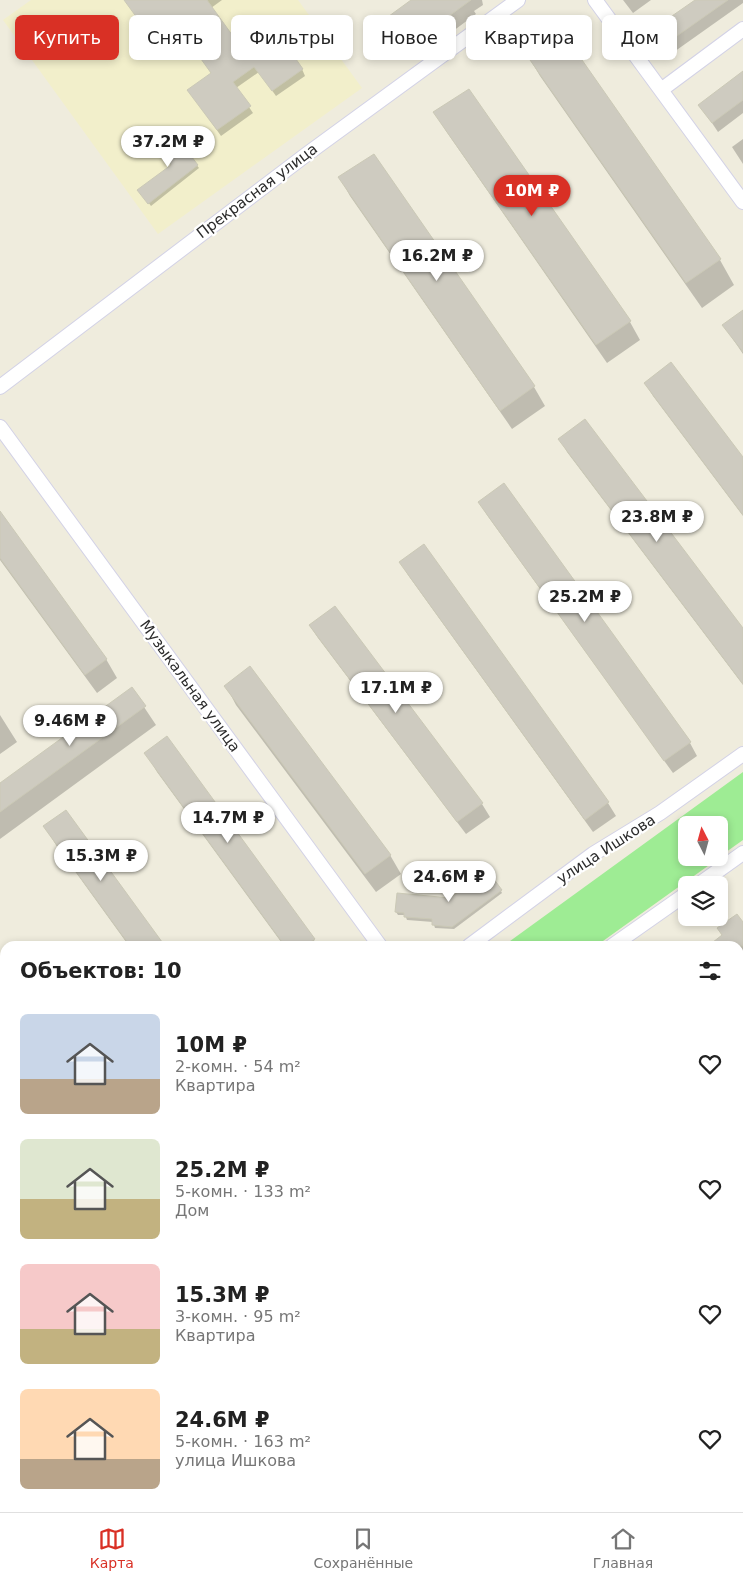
<!DOCTYPE html>
<html lang="ru">
<head>
<meta charset="utf-8">
<style>
  body { margin:0; font-family:"DejaVu Sans",sans-serif; background:#f2f2f2; color:#222; height:100vh; display:flex; flex-direction:column; font-size:19px; white-space:nowrap }
  * { box-sizing:border-box; margin:0 }
  p { font-size:16px; color:#767676 }
  .icon { flex:none; width:28px; height:28px; fill:none; stroke:currentColor; stroke-width:2; stroke-linecap:round; stroke-linejoin:round }
  .map { position:relative; flex:1; overflow:hidden }
  .sheet { position:absolute; left:0px; top:941px; width:744px; height:571px; display:flex; flex-direction:column; background:#fff; border-radius:15px 15px 0 0; box-shadow:0 2px 8px #0003 }
  .sheet>* { flex:none }
  .hud { position:absolute; left:15px; top:15px; width:714px; height:45px; display:flex; gap:10px }
  .needle { width:32px; rotate:354deg }
  .controls { position:absolute; left:678px; top:816px; display:grid; gap:10px }
  .controls a { display:grid; place-items:center; width:50px; height:50px; border-radius:8px; background:#fff; box-shadow:0 2px 8px #0003; font-size:25px }
  .price { position:absolute; translate:-50% -42px; padding:0 11px; border-radius:18px; background:#fff; color:#222; font-size:16px; line-height:32px; filter:drop-shadow(0 1px 2px #0008) }
  .price::after { content:''; position:absolute; left:50%; top:30px; width:15px; height:11px; margin-left:-8px; background:inherit; clip-path:polygon(0 0,100% 0,50% 100%) }
  .price.selected { background:#d93025; color:#fff }
  ul { padding:0; list-style:none }
  li { display:flex; align-items:center; gap:15px; height:125px; padding:0 20px }
  li span { display:grid; place-items:center; flex:none; width:140px; height:100px; border-radius:8px; color:#555 }
  li>.icon { margin-inline-start:auto }
  span .icon { width:60px; height:60px; fill:#fffc; stroke-width:1 }
  li b { font-size:21px }
  h2 { display:flex; justify-content:space-between; align-items:center; height:60px; padding:0 20px; font-size:21px }
  .pill { padding:0 18px; border-radius:8px; background:#fff; box-shadow:0 2px 8px #0003; font-size:18px; line-height:45px }
  .pill.selected { background:#d93025; color:#fff }
  .menu { display:flex; justify-content:space-around; align-items:center; height:70px; border-top:1px solid #e0e0e0; background:#fff; font-size:14px; color:#767676 }
  .menu a { display:grid; justify-items:center; gap:2px }
  .menu .selected { color:#d93025 }
  .map>svg:first-child { display:block }
  .education { fill:#f2efcb }
  .green { fill:#9eec94 }
  .shadow { fill:#0003 }
  .building { fill:#cecbc0; stroke:#cbc9b6 }
  .lines { fill:none; stroke-linecap:round; stroke-linejoin:round }
  .minor-casing { stroke:#d3d2e6; stroke-width:16 }
  .minor { stroke:#fff; stroke-width:14 }
  .labels { text-anchor:middle; dominant-baseline:central; stroke-width:4.5; stroke-linejoin:round; paint-order:stroke }
  .street-label { font-size:15px; fill:#2c2c2c; stroke:#fff }
</style>
</head>
<body>
<div class="map">
<svg width="743" height="1512" viewBox="0 0 743 1512">
  <rect width="100%" height="100%" fill="#efecdd"/>
  <path class="education" d="M31 0H298L362 88 158 234 3 20Z"/>
  <path class="green" d="M743 772V840L719 857V825H686V858H719L596 946H503Z
    M5 1308V1376L0 1380V1312Z"/>
  <path class="shadow" d="M125 0H222L211 8 243 51 302 69 305 76 276 96 259 72 236 88 253 113 221 136 193 96 212 74 180 29 157 46Z
    M413 0H482L483 5 474 11 476 14 414 60 386 20Z
    M623 0H651L633 13Z
    M697 0H743V3L664 59 653 44Z
    M559 28 720 260 734 285 702 308 540 76 525 51Z
    M743 73V113L718 132 700 105Z
    M435 112 630 322 640 340 607 363 446 131Z
    M743 139V164L732 147Z
    M188 154 199 168 151 206 141 193Z
    M374 155 534 387 545 406 512 429 350 196 340 178Z
    M743 311V354L724 326Z
    M645 383 743 459V516L653 396Z
    M560 439 743 630V685L567 452Z
    M480 503 690 743 697 756 673 773 487 515Z
    M0 513 106 659 117 678 97 693 0 560Z
    M423 546 608 803 616 816 593 832 408 575 401 562Z
    M334 608 482 804 490 817 466 834 318 638 310 626Z
    M226 686 390 855 401 874 376 892 236 705Z
    M132 689 156 725 0 839V784Z
    M0 715 17 742 0 754Z
    M167 738 314 940 317 946H284L157 772 146 753Z
    M66 812 164 946H129L56 845 45 827Z
    M501 891 502 893 454 929 435 928 433 922 407 920 405 915H398L396 912 451 899Z
    M743 924V969L739 972V946H710Z
    M0 1143 5 1150V1198L0 1191Z
    M743 1432V1455L739 1449V1435Z
    M743 1456V1498L739 1501V1459Z
    M5 1473V1508H30L24 1512H0V1477Z
    M141 1508H167L170 1512H144Z
    M304 1508H328L329 1509 324 1512H308Z
    M499 1508H562L556 1512H493Z
    M662 1508H681L684 1512H655Z
    M705 1508H722L715 1512H708Z"/>
  <path class="building" d="M124 0H207L243 50 274 28 303 69 272 91 254 67 233 82 251 106 217 130 187 90 211 73 176 24 153 40Z
    M411 0H471L405 48 385 19Z
    M695 0H728L657 50 646 34Z
    M559 27 721 259 686 283 523 50Z
    M743 71V100L712 123 698 105Z
    M469 89 631 321 596 345 433 112Z
    M164 130 184 155 188 152 198 165 148 204 137 190 171 165 152 140Z
    M374 154 535 386 500 411 338 177Z
    M743 310V352L722 325Z
    M671 362 743 457V515L644 383Z
    M585 419 743 628V684L558 439Z
    M504 483 691 742 664 761 478 502Z
    M0 511 107 659 85 675 0 558Z
    M424 544 609 802 585 820 399 562Z
    M335 606 483 803 457 822 309 625Z
    M250 666 391 855 365 874 224 686Z
    M132 687 146 706 0 812V783Z
    M167 736 315 939 305 946H285L144 753Z
    M66 810 165 946H130L43 826Z
    M487 870 502 890 452 927 432 925V919L404 917V913L395 912 397 893 450 898Z
    M737 914 743 922V946H708L722 935 717 928Z"/>
  <g class="lines">
    <defs>
      <path id="minor" d="M595 0 743 202
        M661 90 743 29
        M0 387 307 154 518 0
        M0 427 380 946
        M698 885 743 853
        M469 946 593 854 660 813 743 754
        M612 946 686 894
        M739 1144 743 1141
        M739 1158 743 1164
        M0 1288 5 1285
        M0 1398 5 1395
        M739 1412 743 1408
        M110 1508 113 1512
        M283 1508 286 1512
        M598 1512 604 1508"/>
    </defs>
    <use href="#minor" class="minor-casing"/>
    <use href="#minor" class="minor"/>
  </g>
  <g class="labels">
    <g class="street-label">
      <text transform="translate(257 191) rotate(-37)">Прекрасная улица</text>
      <text transform="translate(190 686) rotate(54)">Музыкальная улица</text>
      <text transform="translate(606 849) rotate(-33)">улица Ишкова</text>
    </g>
  </g>
</svg>
<div class="controls">
<a><svg class="needle" viewBox="-14 -14 28 28"><path d="M0-13l5 13h-10z" fill="#e53935"/><path d="M0 13l5-13h-10z" fill="#767676"/></svg></a>
<a><svg class="icon" aria-label="layers" viewBox="0 0 24 24"><path d="M12 4l9 5-9 5-9-5zM3 14l9 5 9-5"/></svg></a>
</div>
<b class="price" style="left:168px;top:168px">37.2M ₽</b>
<b class="price selected" style="left:532px;top:217px">10M ₽</b>
<b class="price" style="left:437px;top:282px">16.2M ₽</b>
<b class="price" style="left:657px;top:543px">23.8M ₽</b>
<b class="price" style="left:585px;top:623px">25.2M ₽</b>
<b class="price" style="left:396px;top:714px">17.1M ₽</b>
<b class="price" style="left:70px;top:747px">9.46M ₽</b>
<b class="price" style="left:228px;top:844px">14.7M ₽</b>
<b class="price" style="left:101px;top:882px">15.3M ₽</b>
<b class="price" style="left:449px;top:903px">24.6M ₽</b>
<div class="hud">
<a class="pill selected">Купить</a>
<a class="pill">Снять</a>
<a class="pill">Фильтры</a>
<a class="pill">Новое</a>
<a class="pill">Квартира</a>
<a class="pill">Дом</a>
</div>
<section class="sheet">
<h2>Объектов: 10<svg class="icon" aria-label="filters" viewBox="0 0 24 24"><path d="M4 7h16M4 17h16"/><circle cx="9" cy="7" r="2"/><circle cx="15" cy="17" r="2"/></svg></h2>
<ul>
<li><span style="background:linear-gradient(#c9d6e8 65%,#b9a48a 0)"><svg class="icon" aria-label="home" viewBox="0 0 24 24"><path d="M3 11l9-7 9 7M6 9v11h12V9"/></svg></span><div><b>10M ₽</b><p>2-комн. · 54 m²</p><p>Квартира</p></div><svg class="icon" aria-label="heart" viewBox="0 0 24 24"><path d="M12 20l-8-8c-3-5 5-10 8-4 3-6 11-1 8 4z"/></svg></li>
<li><span style="background:linear-gradient(#dfe7d0 60%,#c2b280 0)"><svg class="icon" aria-label="home" viewBox="0 0 24 24"><path d="M3 11l9-7 9 7M6 9v11h12V9"/></svg></span><div><b>25.2M ₽</b><p>5-комн. · 133 m²</p><p>Дом</p></div><svg class="icon" aria-label="heart" viewBox="0 0 24 24"><path d="M12 20l-8-8c-3-5 5-10 8-4 3-6 11-1 8 4z"/></svg></li>
<li><span style="background:linear-gradient(#f6c9c9 65%,#c2b280 0)"><svg class="icon" aria-label="home" viewBox="0 0 24 24"><path d="M3 11l9-7 9 7M6 9v11h12V9"/></svg></span><div><b>15.3M ₽</b><p>3-комн. · 95 m²</p><p>Квартира</p></div><svg class="icon" aria-label="heart" viewBox="0 0 24 24"><path d="M12 20l-8-8c-3-5 5-10 8-4 3-6 11-1 8 4z"/></svg></li>
<li><span style="background:linear-gradient(#ffd9b3 70%,#b9a48a 0)"><svg class="icon" aria-label="home" viewBox="0 0 24 24"><path d="M3 11l9-7 9 7M6 9v11h12V9"/></svg></span><div><b>24.6M ₽</b><p>5-комн. · 163 m²</p><p>улица Ишкова</p></div><svg class="icon" aria-label="heart" viewBox="0 0 24 24"><path d="M12 20l-8-8c-3-5 5-10 8-4 3-6 11-1 8 4z"/></svg></li>
</ul>
</section>
</div>
<nav class="menu">
<a class="selected"><svg class="icon" aria-label="map" viewBox="0 0 24 24"><path d="M3 6l6-2 6 2 6-2v14l-6 2-6-2-6 2zM9 4v14M15 6v14"/></svg>Карта</a>
<a><svg class="icon" aria-label="saved" viewBox="0 0 24 24"><path d="M7 4h10v16l-5-4-5 4z"/></svg>Сохранённые</a>
<a><svg class="icon" aria-label="home" viewBox="0 0 24 24"><path d="M3 11l9-7 9 7M6 9v11h12V9"/></svg>Главная</a>
</nav>
</body>
</html>
